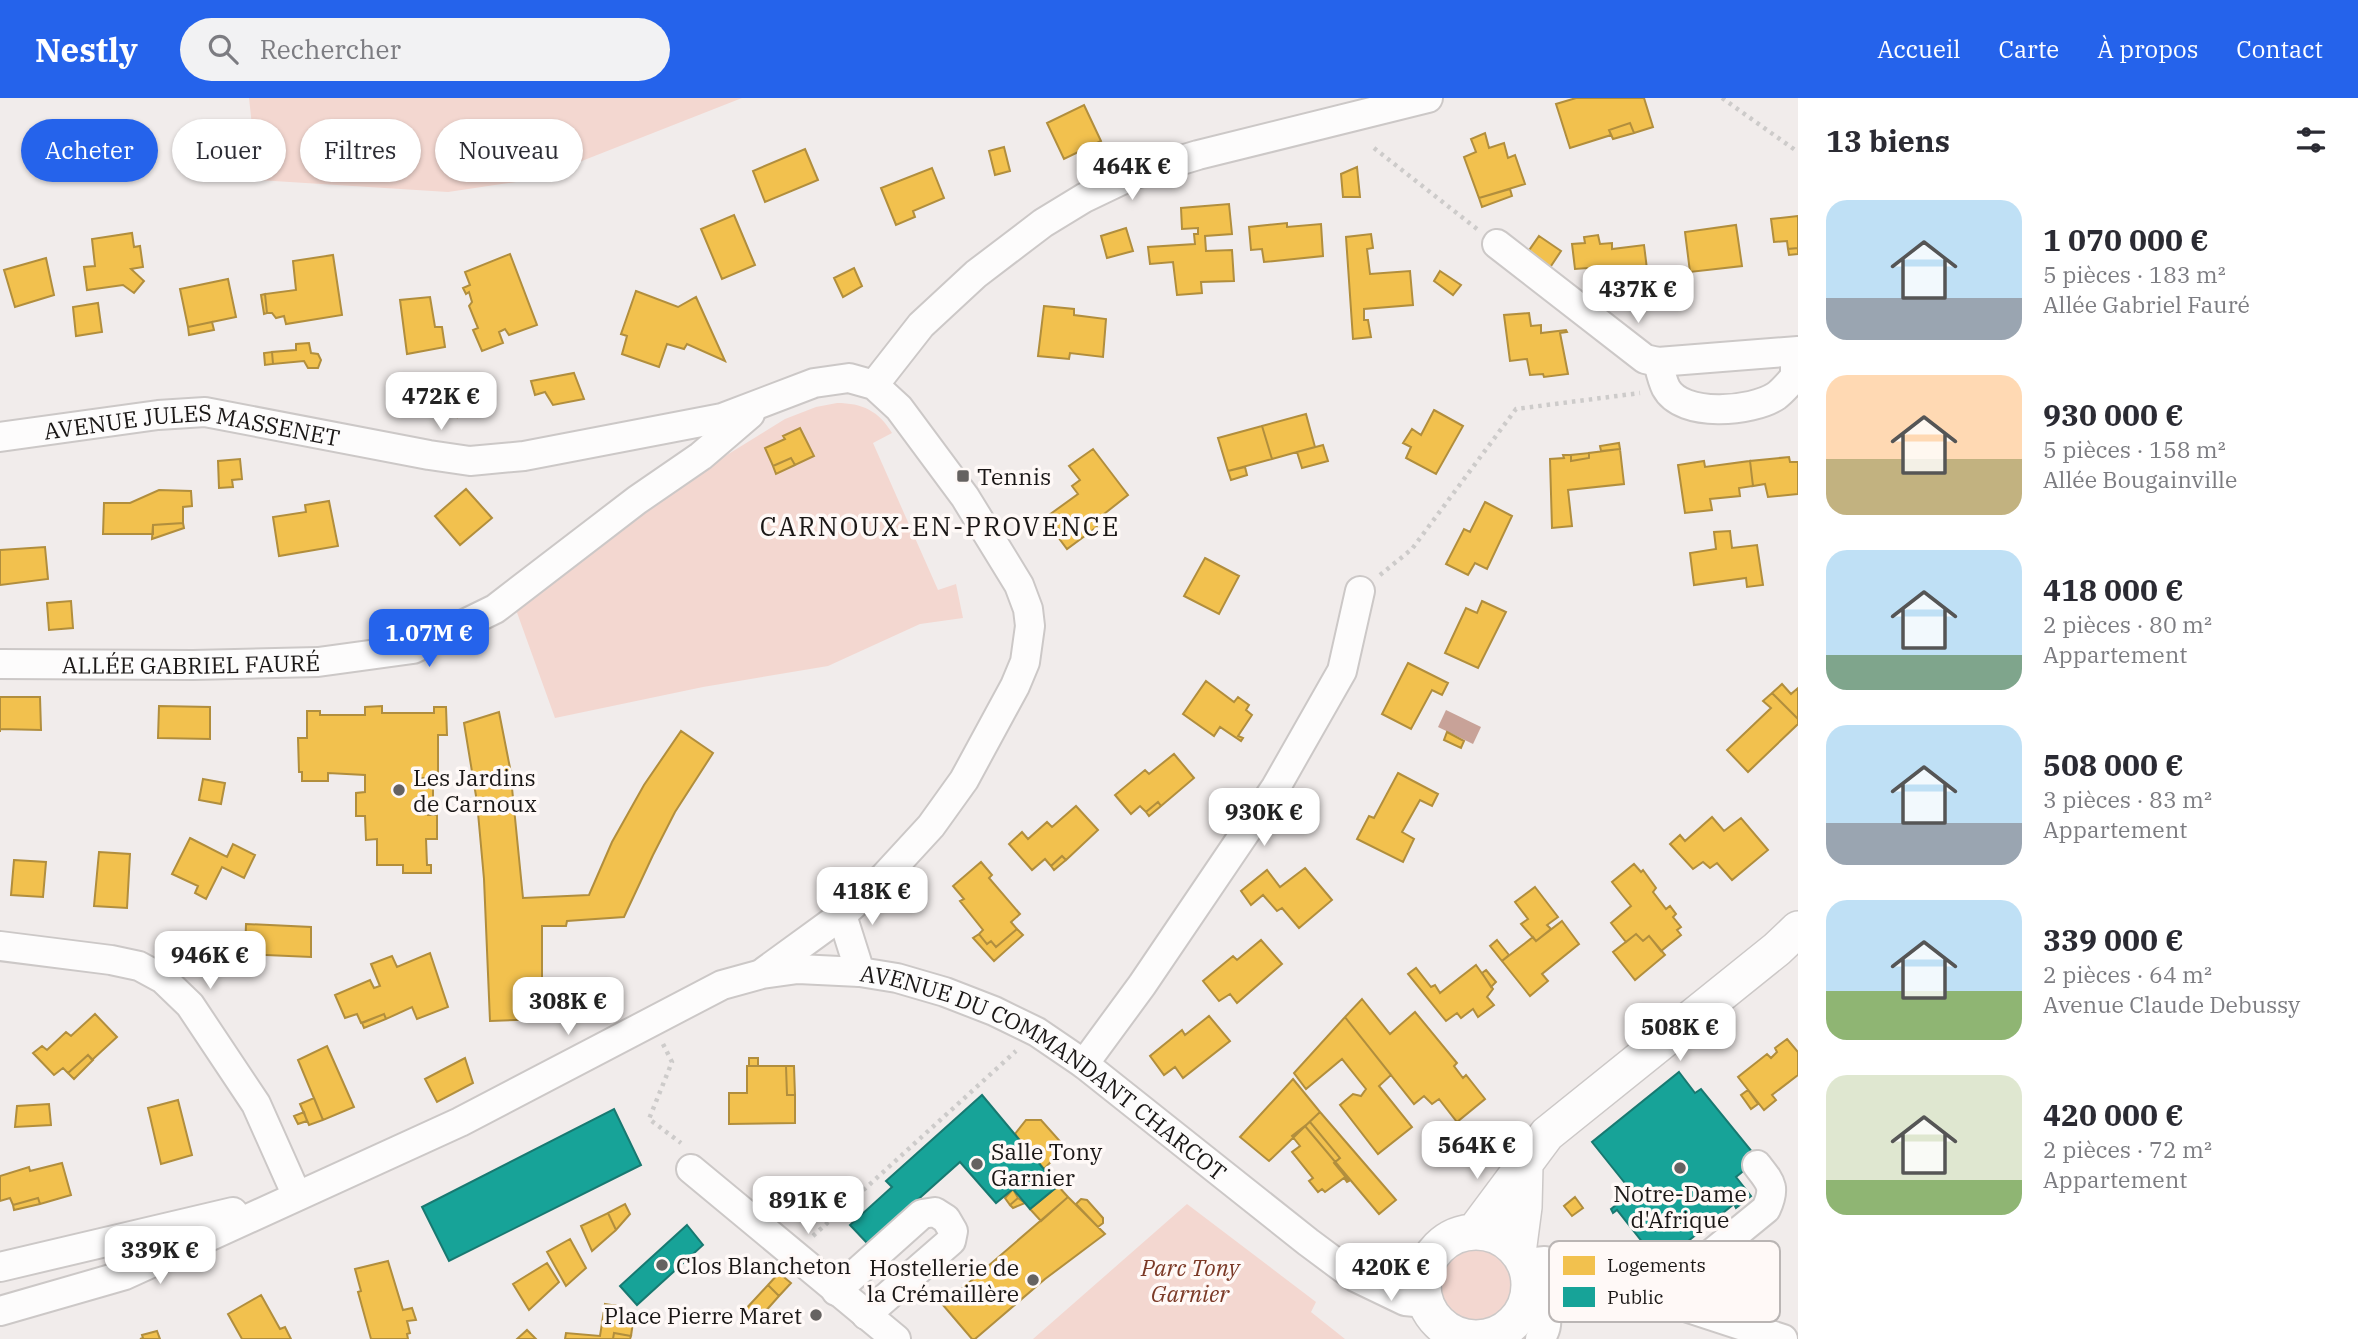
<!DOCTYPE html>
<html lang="fr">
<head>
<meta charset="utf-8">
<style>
  body { margin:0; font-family:"IBM Plex Serif",serif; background:#f2f2f3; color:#2b2b33; height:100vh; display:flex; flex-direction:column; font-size:26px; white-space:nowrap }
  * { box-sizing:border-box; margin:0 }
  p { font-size:23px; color:#7c7c81 }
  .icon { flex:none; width:38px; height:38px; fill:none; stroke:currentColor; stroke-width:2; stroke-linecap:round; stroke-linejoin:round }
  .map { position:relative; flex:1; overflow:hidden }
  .drawer { display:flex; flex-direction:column; background:#fff; width:560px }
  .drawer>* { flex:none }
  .banner { position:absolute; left:21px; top:21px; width:665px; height:63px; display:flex; gap:14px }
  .price { position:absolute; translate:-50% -60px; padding:0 16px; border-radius:14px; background:#fff; color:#222; font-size:23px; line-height:46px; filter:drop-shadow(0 2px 4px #0008) }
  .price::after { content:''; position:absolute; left:50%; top:42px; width:21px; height:16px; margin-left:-10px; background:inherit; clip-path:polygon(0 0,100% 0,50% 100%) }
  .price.active { background:#2563eb; color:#fff }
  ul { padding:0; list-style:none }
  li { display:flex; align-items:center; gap:21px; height:175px; padding:0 28px }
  li span { display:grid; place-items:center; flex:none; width:196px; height:140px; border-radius:21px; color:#555 }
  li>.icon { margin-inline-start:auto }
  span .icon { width:84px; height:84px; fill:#fffc; stroke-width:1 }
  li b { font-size:30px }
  h2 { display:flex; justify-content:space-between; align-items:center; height:84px; padding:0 28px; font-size:30px }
  .chip { padding:0 24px; border-radius:32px; background:#fff; box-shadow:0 2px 5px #0004; font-size:24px; line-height:63px }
  .chip.active { background:#2563eb; color:#fff }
  header { display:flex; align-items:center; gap:42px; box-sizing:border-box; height:98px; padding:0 35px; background:#2563eb; color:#fff }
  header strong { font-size:33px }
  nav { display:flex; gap:38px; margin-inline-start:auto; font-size:24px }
  .search { width:490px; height:63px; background:#f2f2f3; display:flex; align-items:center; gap:18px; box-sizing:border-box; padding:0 24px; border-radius:38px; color:#7c7c81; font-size:26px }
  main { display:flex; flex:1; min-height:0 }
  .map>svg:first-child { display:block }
  .green { fill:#f3d7d0 }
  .water { fill:#c8a298 }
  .homes { fill:#f2c14e; stroke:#b18e3d; stroke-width:2 }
  .public { fill:#17a398; stroke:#187971; stroke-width:2 }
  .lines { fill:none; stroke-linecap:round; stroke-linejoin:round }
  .minor-casing { stroke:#ccc8c7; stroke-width:32 }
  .major-casing { stroke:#ccc8c7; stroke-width:38 }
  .path { stroke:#cdcbca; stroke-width:4.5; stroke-dasharray:3.5 5; stroke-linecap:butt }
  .minor { stroke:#fdfcfc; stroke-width:28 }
  .major { stroke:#fdfcfc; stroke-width:35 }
  .poi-dot { fill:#656261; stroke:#fff9f7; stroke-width:2.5 }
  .labels { text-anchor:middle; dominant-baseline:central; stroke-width:7; stroke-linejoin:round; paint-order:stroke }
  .street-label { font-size:23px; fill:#1a1716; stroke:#fff9f7 }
  .poi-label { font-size:23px; fill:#1a1716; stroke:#fff9f7; text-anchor:start }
  .park-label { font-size:23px; font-style:italic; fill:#7b3926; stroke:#fff9f7 }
  .quarter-label { font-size:26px; letter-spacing:2px; fill:#1a1716; stroke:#fff9f7 }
  .key { fill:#fff9f7; stroke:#bab5b4; stroke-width:2 }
  .key-label { font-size:19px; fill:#1a1716 }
</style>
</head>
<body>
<header>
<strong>Nestly</strong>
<div class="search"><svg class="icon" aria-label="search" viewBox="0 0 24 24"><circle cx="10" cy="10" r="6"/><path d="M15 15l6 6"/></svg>Rechercher</div>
<nav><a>Accueil</a><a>Carte</a><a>À propos</a><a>Contact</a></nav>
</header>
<main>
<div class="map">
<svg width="1798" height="1241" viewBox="0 0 1798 1241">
  <rect width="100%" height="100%" fill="#f1eceb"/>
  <path class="green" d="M249 0H742L536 81 448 94 258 82Z
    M837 305C862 305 879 313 892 335L873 345 938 492 956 486 963 520 920 526 828 568 703 589 555 620 515 509 651 404 785 321 816 309Z
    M1187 1106 1316 1204 1311 1214 1345 1241H1033Z
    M1433 1187a40 40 0 1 1 80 0a40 40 0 1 1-80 0Z"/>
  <path class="water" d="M1446 612 1481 629 1473 646 1438 629Z"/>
  <path class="homes" d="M1576 0H1644L1653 29 1634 35 1630 25 1609 32 1611 37 1570 50 1556 6Z
    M1084 7 1101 43 1064 61 1047 25Z
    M1630 25 1634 35 1613 41 1609 32Z
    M1485 35 1489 50 1504 45 1508 60 1515 57 1525 86 1479 100 1464 59 1476 54 1471 41Z
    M1004 49 1010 73 995 77 989 53Z
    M805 51 818 82 765 104 753 73Z
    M1357 69 1360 99H1343L1341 76Z
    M932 70 944 100 913 113 915 119 896 127 881 90Z
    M1510 91 1512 98 1482 109 1479 100Z
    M1229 106 1232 136 1205 138 1206 153 1232 152 1234 183 1201 184 1202 195 1177 197 1173 164 1150 166 1148 149 1195 146 1194 136H1198V130L1182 131 1181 110Z
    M734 117 755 167 722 181 701 131Z
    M1798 118V150L1788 151 1787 143 1774 144 1771 121Z
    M1287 125V129L1321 126 1323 158 1264 164 1262 151 1251 152 1249 129Z
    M1736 127 1742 168 1690 174 1685 134Z
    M1126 130 1133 153 1107 160 1101 138Z
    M132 135 134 149 140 148 143 169 131 171 144 183 134 195 123 187 87 192 84 169 95 168 92 141Z
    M1371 136 1373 150 1367 151 1370 176 1410 173 1413 207 1364 211V222H1368L1371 239 1353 241 1346 139Z
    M1598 137 1600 146 1612 145V151L1644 147 1648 179 1604 183 1603 178 1589 179 1588 170 1575 171 1572 146 1585 145 1584 139Z
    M1539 138 1561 153 1545 177 1523 161Z
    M1798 150V156L1789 157 1788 151Z
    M510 156 537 227 509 237 505 231 499 234 503 245 482 253 473 232 478 230 469 208 472 204 469 194 466 196 463 190 470 187 465 174Z
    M333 157 342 217 286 226 284 218 276 220 272 215H267L265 196 296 192 293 163Z
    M46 160 54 197 15 209 4 172Z
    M854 170 862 188 843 199 834 180Z
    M1440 173 1461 187 1453 197 1434 183Z
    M1603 178 1604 183 1590 185 1589 179Z
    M228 181 236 219 188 229 180 191Z
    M636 193 678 209 696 199 725 263 687 246 684 251 667 246 659 269 622 256 627 238 621 236Z
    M265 196 267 215 264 216 261 197Z
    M430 199 435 229H442L445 249 407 256 400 202Z
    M98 205 102 234 76 238 73 209Z
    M1044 208 1074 211V217L1106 221 1103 259 1070 255 1069 261 1038 258Z
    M1529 215 1531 228 1541 227V235L1566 232 1567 234 1560 235 1568 276 1544 279 1543 276 1530 277 1527 261 1510 263 1504 217Z
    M212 224 214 232 189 237 188 229Z
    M309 245 311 255 318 256 321 262 318 270H308L304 263 273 266 272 254 296 252V246Z
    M272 254 273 266 265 267 264 255Z
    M574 275 584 301 553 307 545 294 535 297 531 283Z
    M442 289 461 292 457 319 443 317 445 308 439 307Z
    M1434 312 1463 328 1436 376 1406 360 1411 349 1403 345 1412 331 1421 337Z
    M1306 316 1315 349 1272 361 1262 328Z
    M1262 328 1272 361 1228 373 1218 340Z
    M800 330 814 358 795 367 791 360 773 368 765 350 785 341 783 338Z
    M1619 345 1620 351 1601 353 1600 348Z
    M1323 347 1328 363 1302 370 1297 354Z
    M1093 351 1128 397 1094 424 1097 429 1067 451 1055 435 1059 432 1049 417 1078 396 1072 388 1080 382 1069 368Z
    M1620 351 1624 386 1568 392 1572 428 1552 430 1550 361 1564 360 1563 357H1571V363L1589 360V355Z
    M1589 355V360L1571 363V357Z
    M1789 359 1790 364H1798V396L1768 399 1765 386 1753 388 1750 363Z
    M791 360 795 367 776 376 773 368Z
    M240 361 242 381 232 382 233 389 219 390 218 363Z
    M1704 363 1705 369 1750 363 1753 388 1739 390 1740 398 1710 401 1712 412 1685 415 1678 367Z
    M1245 369 1247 377 1231 382 1228 373Z
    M466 391 492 420 460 447 435 418Z
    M159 392 191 393 192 408 183 409V425L153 427V436H103L104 405H130Z
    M329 403 338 448 279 458 273 419 306 414 305 407Z
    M1485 404 1512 418 1487 471 1475 465 1468 477 1446 466 1464 431 1470 434Z
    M183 425 184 430 152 441 153 427Z
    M1730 433 1732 450 1757 447 1763 487 1747 489 1746 480 1694 487 1690 455 1716 451 1714 434Z
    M45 449 48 481 0 487V452Z
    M1205 460 1239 478 1219 516 1184 498Z
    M71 503 73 530 49 532 47 505Z
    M1482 503 1506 514 1478 570 1445 555 1466 510 1477 515Z
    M1408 565 1448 585 1442 597 1432 592 1411 631 1382 616Z
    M1206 583 1234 604 1238 599 1249 607 1246 612 1252 617 1238 638 1243 640 1241 643 1220 629 1214 638 1183 616Z
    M1782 586 1791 596 1798 590V621L1772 595Z
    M1772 595 1798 621V626L1748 674 1727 652 1771 610 1763 603Z
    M0 599H40L41 632 0 631V634Z
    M159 608 210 609V641L158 640Z
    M382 608V615H434V609H446L447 637H438V680H420V690H433V707H428V717H437V741H426L427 767H431V775H403V767H377V741L366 742 365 718H356V695L365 694V677L328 675V683H302V674H299L298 640H307V613H320V617H365V609Z
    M499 614 510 670 523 800 589 797 612 744 644 687 681 633 713 655 675 714 653 757 624 819 567 823 566 828H542V890H546L547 921 490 923 484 781 477 704 464 625Z
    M1447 634 1464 643 1461 650 1444 642Z
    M1174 656 1194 680 1161 708 1158 704 1146 714 1140 708 1131 716 1115 697 1145 672 1149 676Z
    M1398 675 1438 696 1432 708 1420 702 1402 734 1414 741 1403 764 1357 741 1369 718 1374 720Z
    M203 681 225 685 221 706 199 702Z
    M1158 704 1161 708 1149 718 1146 714Z
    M1076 708 1098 732 1066 762 1062 758 1051 768 1045 761 1032 772 1009 746 1022 734 1028 741 1047 724 1052 729Z
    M1712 719 1724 733 1741 720 1768 752 1732 782 1717 765 1710 770 1703 764 1693 771 1670 746 1680 737 1685 743Z
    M190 740 227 759 233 746 255 757 244 780 222 769 206 801 195 795 198 788 172 776Z
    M99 754 130 756 127 810 94 808Z
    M1062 758 1066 762 1054 772 1051 768Z
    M14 762 46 764 43 799 11 797Z
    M981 764 992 777 989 780 1020 816 1011 824 1017 831 996 849 991 843 987 846 979 836 983 832 960 803 964 801 953 788Z
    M1634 766 1641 774 1643 772 1656 790 1653 794 1666 811 1670 808 1676 816 1673 819 1681 829 1677 832 1681 837 1661 853 1649 838 1643 843 1636 836 1626 844 1611 825 1631 808 1612 784Z
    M1305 770 1332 802 1299 830 1282 810 1277 813 1263 797 1251 807 1241 793 1267 772 1280 789Z
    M1535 789 1558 819 1547 827 1551 831 1536 843 1521 826 1528 821 1515 804Z
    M1562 823 1579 846 1542 876 1548 883 1530 898 1502 863 1533 839 1536 843Z
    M246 826 311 829V859L245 856Z
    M1017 831 1023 837 994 863 973 840 979 836 987 846 991 843 996 849Z
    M1636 836 1643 843 1649 838 1665 857 1635 882 1613 854Z
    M1261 842 1282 866 1237 905 1230 896 1219 903 1203 883 1233 858 1237 862Z
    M1497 842 1509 857 1502 863 1490 848Z
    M430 855 448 909 417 921 412 909 386 921 384 916 361 925 357 916 345 920 335 897 370 882 374 890 380 888 371 866 392 858 397 869Z
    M1476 867 1493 891 1487 899 1494 907 1478 919 1473 911 1461 920 1457 915 1446 923 1408 876 1416 870 1431 889 1435 887 1440 895Z
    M1486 872 1496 884 1491 889 1482 875Z
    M1362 901 1390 936 1415 914 1457 965 1454 968 1463 980 1466 977 1485 1001 1457 1024 1439 1001 1432 1006 1424 998 1414 1006 1345 919Z
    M95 916 117 939 92 962 88 957 68 975 63 970 54 977 33 955 42 948 47 952 66 934 71 938Z
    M384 916 386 921 364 930 362 925Z
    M1209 918 1230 943 1183 980 1175 969 1164 977 1150 958 1182 932 1185 937Z
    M1345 919 1391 977 1379 988 1412 1029 1378 1056 1340 1007 1353 996 1361 998 1366 991 1342 961 1306 991 1294 975Z
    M1787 941 1798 954V977L1772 997 1776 1002 1764 1012 1738 979 1767 956 1771 960 1777 954 1775 950Z
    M327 948 354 1009 323 1022 298 962Z
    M88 957 93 962 74 981 68 975Z
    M465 960 473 985 437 1004 425 981Z
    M749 960H758V968H749Z
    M747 968H786L787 997H795V1025L729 1026V995H747Z
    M786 968H794L795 997H787Z
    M1293 981 1320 1014 1269 1063 1240 1039Z
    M1748 992 1758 1006 1751 1011 1741 997Z
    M314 1000 323 1022 309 1027 300 1006Z
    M178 1002 192 1057 161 1066 148 1010Z
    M49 1006 51 1027 15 1029 17 1008Z
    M304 1014 307 1023 298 1026 294 1018Z
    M1320 1014 1396 1102 1379 1116 1305 1028Z
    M1026 1022H1041L1065 1049 1044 1071 1015 1036Z
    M1310 1024 1340 1060 1334 1065 1349 1083 1347 1084 1344 1080 1325 1094 1322 1091 1318 1094 1309 1083 1313 1080 1292 1054 1300 1048 1292 1038Z
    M62 1065 71 1097 40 1106 38 1100 13 1107 10 1100 0 1103V1078L29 1069 30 1073Z
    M1058 1088 1068 1099 1041 1123 1030 1111Z
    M1013 1091 1018 1100 1010 1107 1005 1100Z
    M1068 1099 1105 1136 1045 1181 975 1241H972L943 1207Z
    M1575 1099 1583 1110 1572 1118 1564 1108Z
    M38 1100 40 1106 14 1112 13 1107Z
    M1018 1100 1025 1105 1013 1110 1010 1107Z
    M1081 1101 1087 1102 1103 1120V1125L1098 1129 1076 1106Z
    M625 1106 630 1116 616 1132 608 1115Z
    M608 1115 616 1132 592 1153 581 1128Z
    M570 1141 586 1170 566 1188 547 1154Z
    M388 1163 403 1212 412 1210 416 1222 407 1223 410 1235 407 1236 408 1241H371L358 1194 361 1193 355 1171Z
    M547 1165 559 1184 529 1212 513 1186Z
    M779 1175 791 1185 779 1198 768 1187Z
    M768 1187 779 1198 755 1225 743 1214Z
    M261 1197 280 1231 285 1229 291 1241H242L228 1216Z
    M605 1206 617 1208 633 1224 631 1238 614 1235 613 1241H565L566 1235 600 1238Z
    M527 1232 536 1241H517Z
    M157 1233 160 1241H140L143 1240 142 1237Z
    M614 1235 631 1238 630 1241H613Z"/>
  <path class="public" d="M1679 974 1695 995 1701 991 1758 1061 1736 1079 1751 1098 1736 1110 1734 1106 1656 1169 1655 1166 1658 1164 1617 1112 1613 1115 1611 1111 1632 1094 1592 1044Z
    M982 997 1058 1088 1030 1111 1013 1091 996 1105 960 1064 868 1146 850 1127 892 1089 886 1083Z
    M614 1011 641 1067 449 1163 422 1109Z
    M687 1127 703 1147 637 1207 620 1188Z"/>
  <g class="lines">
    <defs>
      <g id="minor">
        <path d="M1497 146 1645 261 1658 264 1798 253"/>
        <path d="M1658 264C1660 272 1662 282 1666 290 1682 320 1752 314 1776 298 1783 293 1789 285 1795 279V254"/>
        <path d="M874 287 921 227 976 176 1043 125 1084 100 1132 77 1198 57 1428 0"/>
        <path id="s1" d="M0 339 158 317 205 314 429 357 470 363 524 358 722 320 814 285 849 280 874 287 899 310 965 399 1019 487 1028 511 1030 528 1025 564 1015 588 964 682 931 728 885 778 842 817 860 874 897 880 945 894 994 913 1037 934 1084 966 1308 1144 1355 1179 1405 1203 1425 1205"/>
        <path id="s2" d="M0 566 193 567 318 564 413 551 495 511 637 402 701 358 750 316"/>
        <path d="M0 848 111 862 139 868 163 881 190 907 256 1006 297 1098"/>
        <path d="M765 873 842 817"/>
        <path d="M1084 966 1142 887 1276 689 1342 573 1360 493"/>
        <path d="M691 1071 896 1241"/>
        <path d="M1524 1165 1545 1163 1783 1241"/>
        <path d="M0 1169 233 1114"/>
        <path d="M1361 1179 1384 1181 1424 1174"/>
        <path d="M1529 1189 1588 1178"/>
        <path d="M1529 1192C1542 1209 1554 1221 1540 1241"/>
        <path d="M836 1193 922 1116 935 1114 946 1121 953 1133 951 1143 866 1217"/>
        <path d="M1657 1200 1766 1111C1776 1089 1771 1085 1757 1067"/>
        <path d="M0 1213 125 1177 460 1024 722 887 762 876 798 871 860 874"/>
      </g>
      <path id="major" d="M1423 1187a53 53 0 1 1 106 0a53 53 0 1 1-106 0Z
        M1474 1134 1547 1036 1777 851 1798 831
        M1518 1155 1524 1109 1525 1067"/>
    </defs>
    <use href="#minor" class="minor-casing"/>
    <use href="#major" class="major-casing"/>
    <path class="path" d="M1722 0 1798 54
      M1374 50 1477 131
      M1380 477 1412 451 1516 311 1640 295
      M663 946 672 964 649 1021 681 1045
      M813 1138 1016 953"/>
    <use href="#minor" class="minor"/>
    <use href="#major" class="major"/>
  </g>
  <g class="poi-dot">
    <rect x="956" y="371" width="14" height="14" rx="3.5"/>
    <circle cx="399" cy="692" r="7"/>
    <circle cx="977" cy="1066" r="7"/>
    <circle cx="1680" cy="1070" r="7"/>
    <circle cx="662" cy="1167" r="7"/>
    <circle cx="1033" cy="1182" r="7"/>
    <circle cx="816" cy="1217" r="7"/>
  </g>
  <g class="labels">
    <g class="street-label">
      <text stroke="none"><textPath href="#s1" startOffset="194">AVENUE JULES MASSENET</textPath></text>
      <text stroke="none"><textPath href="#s2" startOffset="191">ALLÉE GABRIEL FAURÉ</textPath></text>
      <text stroke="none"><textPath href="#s1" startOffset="1806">AVENUE DU COMMANDANT CHARCOT</textPath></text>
    </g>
    <g class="poi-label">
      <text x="977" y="378">Tennis</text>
      <text x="413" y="679">Les Jardins<tspan x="413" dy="26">de Carnoux</tspan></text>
      <text x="991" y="1053">Salle Tony<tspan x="991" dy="26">Garnier</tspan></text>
      <text x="1680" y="1095" text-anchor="middle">Notre-Dame<tspan x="1680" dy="26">d'Afrique</tspan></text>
      <text x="676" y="1167">Clos Blancheton</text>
      <text x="1019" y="1169" text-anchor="end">Hostellerie de<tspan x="1019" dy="26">la Crémaillère</tspan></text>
      <text x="802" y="1217" text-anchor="end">Place Pierre Maret</text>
    </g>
    <g class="park-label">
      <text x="1190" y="1169">Parc Tony<tspan x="1190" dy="26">Garnier</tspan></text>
    </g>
    <g class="quarter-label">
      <text x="940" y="428">CARNOUX-EN-PROVENCE</text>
    </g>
  </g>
  <rect x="1549" y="1143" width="231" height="81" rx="10" class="key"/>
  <rect x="1563" y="1158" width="32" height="19" fill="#f2c14e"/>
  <rect x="1563" y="1189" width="32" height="20" fill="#17a398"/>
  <g class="key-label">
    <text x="1607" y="1174">Logements</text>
    <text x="1607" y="1206">Public</text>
  </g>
</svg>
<b class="price" style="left:1132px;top:104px">464K €</b>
<b class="price" style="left:1638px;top:227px">437K €</b>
<b class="price" style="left:441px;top:334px">472K €</b>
<b class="price active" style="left:429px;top:571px">1.07M €</b>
<b class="price" style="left:1264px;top:750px">930K €</b>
<b class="price" style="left:872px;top:829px">418K €</b>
<b class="price" style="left:210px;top:893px">946K €</b>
<b class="price" style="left:568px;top:939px">308K €</b>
<b class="price" style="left:1680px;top:965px">508K €</b>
<b class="price" style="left:1477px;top:1083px">564K €</b>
<b class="price" style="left:808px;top:1138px">891K €</b>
<b class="price" style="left:160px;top:1188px">339K €</b>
<b class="price" style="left:1391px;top:1205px">420K €</b>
<div class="banner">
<a class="chip active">Acheter</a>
<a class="chip">Louer</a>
<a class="chip">Filtres</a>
<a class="chip">Nouveau</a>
</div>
</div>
<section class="drawer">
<h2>13 biens<svg class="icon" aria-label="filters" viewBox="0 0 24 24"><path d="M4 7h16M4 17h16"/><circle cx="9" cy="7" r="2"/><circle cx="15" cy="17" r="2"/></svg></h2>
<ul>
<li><span style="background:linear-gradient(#bfe0f5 70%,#9aa5b1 0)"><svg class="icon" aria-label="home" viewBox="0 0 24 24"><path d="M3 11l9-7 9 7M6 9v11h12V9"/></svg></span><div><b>1 070 000 €</b><p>5 pièces · 183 m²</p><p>Allée Gabriel Fauré</p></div></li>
<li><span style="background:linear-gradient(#ffd9b3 60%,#c2b280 0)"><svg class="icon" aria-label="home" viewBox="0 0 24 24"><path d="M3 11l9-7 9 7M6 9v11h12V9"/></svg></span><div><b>930 000 €</b><p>5 pièces · 158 m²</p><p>Allée Bougainville</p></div></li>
<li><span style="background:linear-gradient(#bfe0f5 75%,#7fa58c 0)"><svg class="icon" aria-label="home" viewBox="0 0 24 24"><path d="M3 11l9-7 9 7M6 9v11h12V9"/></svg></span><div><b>418 000 €</b><p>2 pièces · 80 m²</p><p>Appartement</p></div></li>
<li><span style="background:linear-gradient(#bfe0f5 70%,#9aa5b1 0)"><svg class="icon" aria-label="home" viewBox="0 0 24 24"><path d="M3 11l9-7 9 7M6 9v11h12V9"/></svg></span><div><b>508 000 €</b><p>3 pièces · 83 m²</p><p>Appartement</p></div></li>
<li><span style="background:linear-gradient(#bfe0f5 65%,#8fb573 0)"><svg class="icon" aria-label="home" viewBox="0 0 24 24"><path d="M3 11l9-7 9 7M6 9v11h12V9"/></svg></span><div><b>339 000 €</b><p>2 pièces · 64 m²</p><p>Avenue Claude Debussy</p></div></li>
<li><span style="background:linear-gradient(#dfe7d0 75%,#8fb573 0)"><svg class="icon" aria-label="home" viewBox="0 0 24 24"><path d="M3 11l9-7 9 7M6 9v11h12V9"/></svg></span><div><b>420 000 €</b><p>2 pièces · 72 m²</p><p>Appartement</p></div></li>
</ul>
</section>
</main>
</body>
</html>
